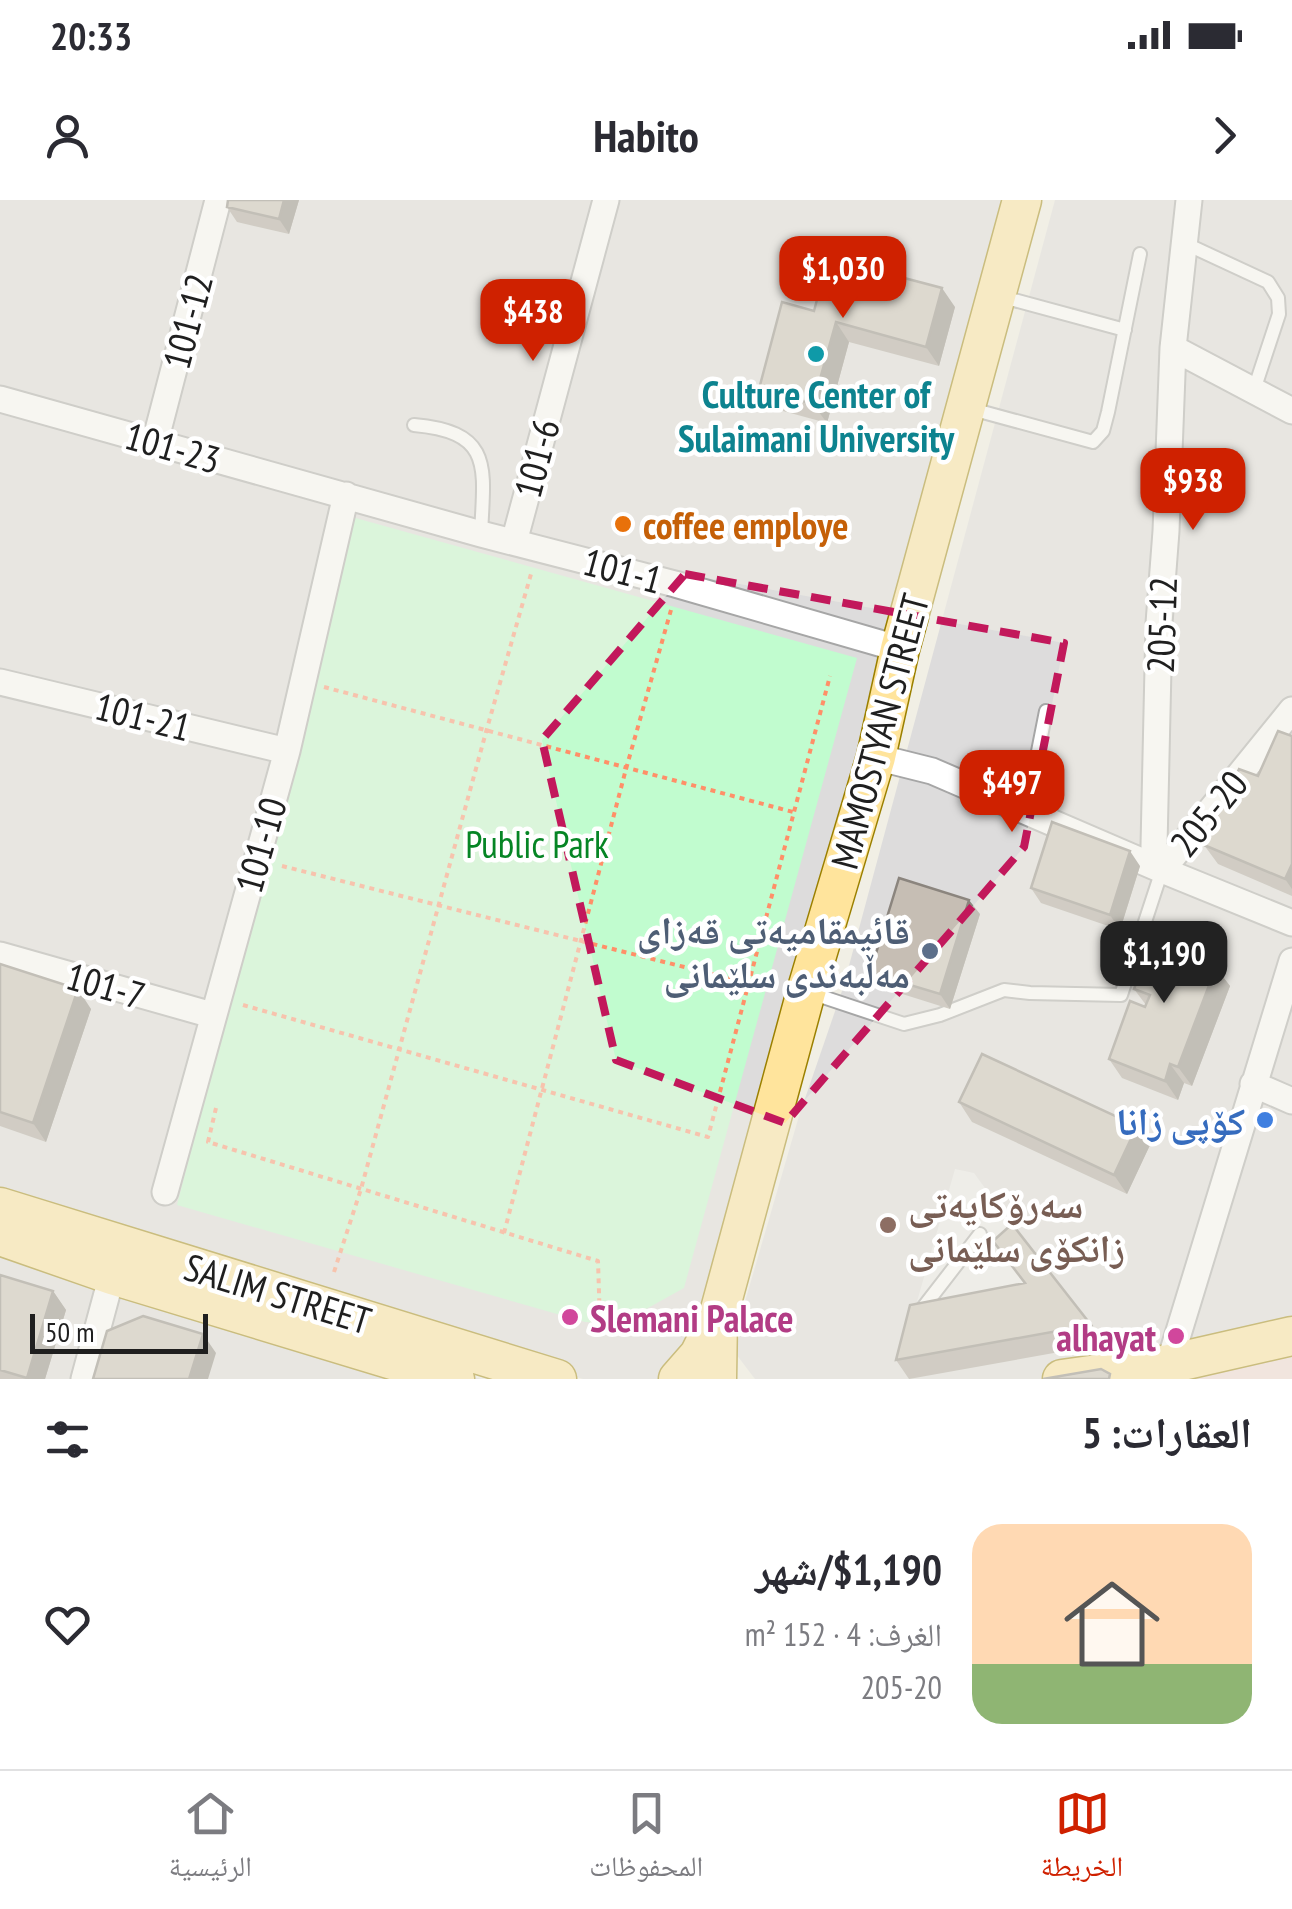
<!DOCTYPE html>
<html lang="ar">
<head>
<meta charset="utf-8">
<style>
  body { margin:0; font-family:"PT Sans Narrow","Noto Naskh Arabic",sans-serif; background:#f2f2f3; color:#2b2b33; direction:rtl; height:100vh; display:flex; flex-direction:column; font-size:38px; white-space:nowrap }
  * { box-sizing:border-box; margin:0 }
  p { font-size:32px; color:#7c7c81 }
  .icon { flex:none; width:55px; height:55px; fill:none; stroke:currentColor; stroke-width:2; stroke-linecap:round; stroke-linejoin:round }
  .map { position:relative; height:1179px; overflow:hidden; direction:ltr }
  .sheet { display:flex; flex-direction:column; background:#fff; flex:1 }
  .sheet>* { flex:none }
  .scale { position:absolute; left:30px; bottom:25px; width:178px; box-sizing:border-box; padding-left:10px; border:5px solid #1f1f1f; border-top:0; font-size:28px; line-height:35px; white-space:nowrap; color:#1f1f1f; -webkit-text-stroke:8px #fff; paint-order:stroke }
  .price { position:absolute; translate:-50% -85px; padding:0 22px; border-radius:20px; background:#cf2100; color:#fff; font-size:32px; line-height:65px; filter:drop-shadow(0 2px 5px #0008) }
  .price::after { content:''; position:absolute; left:50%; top:60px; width:30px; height:22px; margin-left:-15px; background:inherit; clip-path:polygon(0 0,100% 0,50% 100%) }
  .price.selected { background:#222; color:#fff }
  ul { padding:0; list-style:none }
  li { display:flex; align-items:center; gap:30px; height:250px; padding:0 40px }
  li span { display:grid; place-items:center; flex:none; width:280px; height:200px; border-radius:30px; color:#555 }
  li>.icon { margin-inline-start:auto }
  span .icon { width:120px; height:120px; fill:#fffc; stroke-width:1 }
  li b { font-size:42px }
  h2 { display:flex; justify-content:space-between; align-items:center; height:120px; padding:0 40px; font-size:42px }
  .status { display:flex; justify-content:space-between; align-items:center; height:70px; padding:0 50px; background:#fff; direction:ltr }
  .status svg { height:28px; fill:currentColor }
  header { display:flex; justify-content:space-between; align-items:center; height:130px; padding:0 40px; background:#fff; font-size:45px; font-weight:600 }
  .dock { display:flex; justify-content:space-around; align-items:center; height:140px; border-top:2px solid #e1e1e2; background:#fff; font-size:28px; color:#7c7c81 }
  .dock a { display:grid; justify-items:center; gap:5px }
  .dock .selected { color:#cf2100 }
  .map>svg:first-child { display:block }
  .residential { fill:#dddcdc }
  .commercial { fill:#f2dad4 }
  .park { fill:#c1fccf }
  .parking { fill:#ebebeb }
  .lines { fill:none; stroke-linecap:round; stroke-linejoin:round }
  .lane-casing { stroke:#a6a6a6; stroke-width:16 }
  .street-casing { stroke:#a6a6a6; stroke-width:29 }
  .primary-casing { stroke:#9b8000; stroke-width:41 }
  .path { stroke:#ff8f68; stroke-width:4; stroke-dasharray:5 5; stroke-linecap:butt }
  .lane { stroke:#fff; stroke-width:12 }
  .street { stroke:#fff; stroke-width:25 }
  .primary { stroke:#ffe49c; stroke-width:38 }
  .wall { fill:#aaa39b }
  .shaded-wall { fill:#8b857e }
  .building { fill:#c6beb4; stroke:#8b857e; stroke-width:2.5 }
  .marked { fill:none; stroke:#c2185b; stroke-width:8; stroke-dasharray:20 12; stroke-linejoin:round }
  .culture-dot { fill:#0f9aa8; stroke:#fff; stroke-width:4 }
  .food-dot { fill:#e8710a; stroke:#fff; stroke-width:4 }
  .service-dot { fill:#5c6f8a; stroke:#fff; stroke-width:4 }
  .shop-dot { fill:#3f7fe0; stroke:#fff; stroke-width:4 }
  .education-dot { fill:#8d6e63; stroke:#fff; stroke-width:4 }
  .hotel-dot { fill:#d1479c; stroke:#fff; stroke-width:4 }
  .labels { text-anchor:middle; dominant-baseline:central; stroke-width:9; stroke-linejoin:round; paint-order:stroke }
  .street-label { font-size:38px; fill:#1f1f1f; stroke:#fff }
  .culture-label { font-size:38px; font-weight:bold; fill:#0d838f; stroke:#fff }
  .food-label { font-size:38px; font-weight:bold; fill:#c56008; stroke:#fff; text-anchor:start }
  .park-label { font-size:38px; fill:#068525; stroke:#fff }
  .service-label { font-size:38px; font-weight:bold; fill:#4e5e75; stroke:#fff; text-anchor:end }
  .shop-label { font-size:38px; font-weight:bold; fill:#366cbe; stroke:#fff; text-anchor:end }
  .education-label { font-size:38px; font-weight:bold; fill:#785e54; stroke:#fff; text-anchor:start }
  .hotel-label { font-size:38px; font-weight:bold; fill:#b23c85; stroke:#fff; text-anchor:start }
</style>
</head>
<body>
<div class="status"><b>20:33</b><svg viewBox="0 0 49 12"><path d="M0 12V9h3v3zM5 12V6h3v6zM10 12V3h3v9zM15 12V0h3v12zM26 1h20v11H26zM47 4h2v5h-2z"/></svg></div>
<header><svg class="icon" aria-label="forward" viewBox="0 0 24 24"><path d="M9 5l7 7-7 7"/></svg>Habito<svg class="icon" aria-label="person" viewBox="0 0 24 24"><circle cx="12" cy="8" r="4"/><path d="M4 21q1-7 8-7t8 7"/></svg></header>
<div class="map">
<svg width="1292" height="1179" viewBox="0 0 1292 1179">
  <rect width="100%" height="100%" fill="#f1efe5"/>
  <path class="residential" d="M0 0H1008L889 441 684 1179H583L0 990Z
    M1055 0H1292V1149L1095 1179H755L736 1154 744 1105 799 916 843 788Z
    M0 1037 112 1075 481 1179H0Z"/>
  <path class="commercial" d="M1292 1150V1179H1095Z"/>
  <path class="park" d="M352 317 857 458 684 1088 619 1124 585 1122 177 1005Z"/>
  <path class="parking" d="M955 969 974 973 1025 1043 1039 1102 910 1126Z"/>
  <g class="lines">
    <defs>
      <path id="lane" d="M1184 43 1268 82 1278 98 1279 114 1253 193
        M999 96 1125 130
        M968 208 1093 242 1103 231 1108 212 1140 54
        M414 225C494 232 484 268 481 334
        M1026 612 1046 511
        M811 793 904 824 940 815 1004 790 1030 793 1121 795 1162 670
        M920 1114 922 1109 980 1034"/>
      <path id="street" d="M1173 148 1292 211
        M0 199 481 334 675 384 900 449
        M155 242 218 0
        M514 342 606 0
        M0 482 287 551
        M876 557 932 571 1162 670 1292 723
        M1162 670 1154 646 1159 423 1166 331 1173 148 1189 0
        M1162 670 1292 510
        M0 755 212 815
        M1253 884 1292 901
        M165 992 287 551 346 295
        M1165 1177 1292 761
        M84 1179 112 1075"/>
      <path id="primary" d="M0 1007 557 1179
        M0 1036 112 1075 455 1179
        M678 1179 699 1155 717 1119
        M717 1179 718 1117 806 792 876 557 900 449 1022 0
        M1062 1179 1169 1164 1292 1136"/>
    </defs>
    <use href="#lane" class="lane-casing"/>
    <use href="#street" class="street-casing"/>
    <use href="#primary" class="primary-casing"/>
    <path class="path" d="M324 487 793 612
      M282 666 748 783
      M243 805 708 937 830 476
      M216 908 208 942 598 1061 600 1123
      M504 1033 626 569 671 410
      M334 1072 361 989 486 532 531 374"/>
    <use href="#lane" class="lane"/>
    <use href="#street" class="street"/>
    <use href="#primary" class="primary"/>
  </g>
  <path class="wall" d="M228 0H299L289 34 237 22 227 7Z
    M793 69 955 107 939 166 849 142 827 223 772 208 759 189 814 111 819 92 806 88Z
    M1292 536V696L1218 664 1204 645 1258 576Z
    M1140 666 1120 730 1041 703 1031 688Z
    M980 714 950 809 880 787 870 773Z
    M1183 748 1226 768 1223 777 1230 786 1192 886 1184 883 1178 900 1122 878 1109 859 1146 805 1134 789Z
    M0 764 91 809 46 942 0 926Z
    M959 902 1150 945 1127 994 972 922Z
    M993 1041 1091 1125 1104 1144 909 1179 896 1160 1024 1083Z
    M0 1075 53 1091 66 1110 45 1179H0Z"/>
  <path class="shaded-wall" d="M284 0H299L289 34 279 19Z
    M942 88 955 107 939 166 926 147Z
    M836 122 849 142 827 223 813 204Z
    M1130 651 1140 666 1120 730 1110 715Z
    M1292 664V689L1285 679Z
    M969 700 980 714 950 809 940 794Z
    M1172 733 1186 752 1168 744Z
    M1213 749 1226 768 1223 777 1230 786 1192 886 1178 867Z
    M78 789 91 809 46 942 33 923Z
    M1170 864 1184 883 1178 900 1165 881Z
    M1137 926 1150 945 1127 994 1114 975Z
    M53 1091 66 1110 45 1179H27Z
    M203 1134 216 1153 208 1179H189Z"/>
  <path class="building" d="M228 0H284L279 19 227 7Z
    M798 50 942 88 926 147 836 122 813 204 759 189 782 102 814 111 823 77 793 69Z
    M1278 531 1292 536V664L1285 679 1204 645 1239 569 1258 576Z
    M1052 622 1130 651 1110 715 1031 688Z
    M899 678 969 700 940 794 870 773Z
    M1157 727 1172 733 1168 744 1182 750 1187 739 1213 749 1208 764 1216 767 1178 867 1170 864 1165 881 1109 859 1130 801 1145 807 1150 795 1134 789Z
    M0 764 78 789 33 923 0 912Z
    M982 854 1137 926 1114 975 959 902Z
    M1012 1024 1091 1125 896 1160 910 1105 1025 1083 993 1041Z
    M0 1075 53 1091 27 1178 0 1170Z
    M143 1116 203 1134 189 1179H93L107 1131Z
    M1101 1169 1110 1174 1109 1179H1043Z"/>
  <path d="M0 0H1292V1179H0ZM685 374 1064 443 1024 647 785 923 616 860 542 540Z" fill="#f1efe5" fill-opacity=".55" fill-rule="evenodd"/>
  <path class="marked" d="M685 374 1064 443 1024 647 785 923 616 860 542 540Z"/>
  <circle class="culture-dot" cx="816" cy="154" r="10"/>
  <circle class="food-dot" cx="623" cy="324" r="10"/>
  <circle class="service-dot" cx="930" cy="751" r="10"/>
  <circle class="shop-dot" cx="1265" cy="920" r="10"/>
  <circle class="education-dot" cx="888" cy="1025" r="10"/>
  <g class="hotel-dot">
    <circle cx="570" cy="1117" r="10"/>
    <circle cx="1176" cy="1136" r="10"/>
  </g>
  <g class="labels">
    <g class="street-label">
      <text transform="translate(187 121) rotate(-75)">101-12</text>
      <text transform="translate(173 247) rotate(16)">101-23</text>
      <text transform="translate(536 258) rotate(-75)">101-6</text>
      <text transform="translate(623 370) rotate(15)">101-1</text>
      <text transform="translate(1161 425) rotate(-88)">205-12</text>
      <text transform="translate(143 516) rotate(14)">101-21</text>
      <text transform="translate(879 531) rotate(-75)">MAMOSTYAN STREET</text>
      <text transform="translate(1208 613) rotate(-51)">205-20</text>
      <text transform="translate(260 645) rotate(-74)">101-10</text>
      <text transform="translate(106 785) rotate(16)">101-7</text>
      <text transform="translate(278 1093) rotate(17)">SALIM STREET</text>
    </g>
    <g class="culture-label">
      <text x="816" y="193">Culture Center of<tspan x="816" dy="44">Sulaimani University</tspan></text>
    </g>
    <g class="food-label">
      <text x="643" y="324">coffee employe</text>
    </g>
    <g class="park-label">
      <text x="537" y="643">Public Park</text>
    </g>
    <g class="service-label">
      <text x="910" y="729">قائیمقامیەتی قەزای<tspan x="910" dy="44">مەڵبەندی سلێمانی</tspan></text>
    </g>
    <g class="shop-label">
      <text x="1245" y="920">كۆپى زانا</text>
    </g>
    <g class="education-label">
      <text x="908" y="1003">سەرۆکایەتی<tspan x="908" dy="44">زانکۆی سلێمانی</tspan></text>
    </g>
    <g class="hotel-label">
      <text x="590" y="1117">Slemani Palace</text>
      <text x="1156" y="1136" text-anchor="end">alhayat</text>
    </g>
  </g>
</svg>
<div class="scale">50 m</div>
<b class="price" style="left:843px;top:121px">$1,030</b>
<b class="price" style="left:533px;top:164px">$438</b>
<b class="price" style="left:1193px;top:333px">$938</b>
<b class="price" style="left:1012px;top:635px">$497</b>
<b class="price selected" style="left:1164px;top:806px">$1,190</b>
</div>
<section class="sheet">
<h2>العقارات: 5<svg class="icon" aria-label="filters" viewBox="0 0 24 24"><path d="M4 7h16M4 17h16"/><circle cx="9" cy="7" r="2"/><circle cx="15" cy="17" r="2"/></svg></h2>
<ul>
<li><span style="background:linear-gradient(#ffd9b3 70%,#8fb573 0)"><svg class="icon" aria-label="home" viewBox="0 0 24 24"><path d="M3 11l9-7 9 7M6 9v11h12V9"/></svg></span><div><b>$1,190/شهر</b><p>الغرف: 4 · 152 m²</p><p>205-20</p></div><svg class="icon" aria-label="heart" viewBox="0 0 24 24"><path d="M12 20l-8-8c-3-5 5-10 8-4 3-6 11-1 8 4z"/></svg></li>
</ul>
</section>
<nav class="dock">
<a class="selected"><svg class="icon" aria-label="map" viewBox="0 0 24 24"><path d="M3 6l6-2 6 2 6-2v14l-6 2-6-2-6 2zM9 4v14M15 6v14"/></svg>الخريطة</a>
<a><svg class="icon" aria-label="saved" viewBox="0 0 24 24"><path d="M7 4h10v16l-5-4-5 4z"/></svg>المحفوظات</a>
<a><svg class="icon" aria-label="home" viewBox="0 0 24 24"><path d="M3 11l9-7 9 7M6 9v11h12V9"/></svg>الرئيسية</a>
</nav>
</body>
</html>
